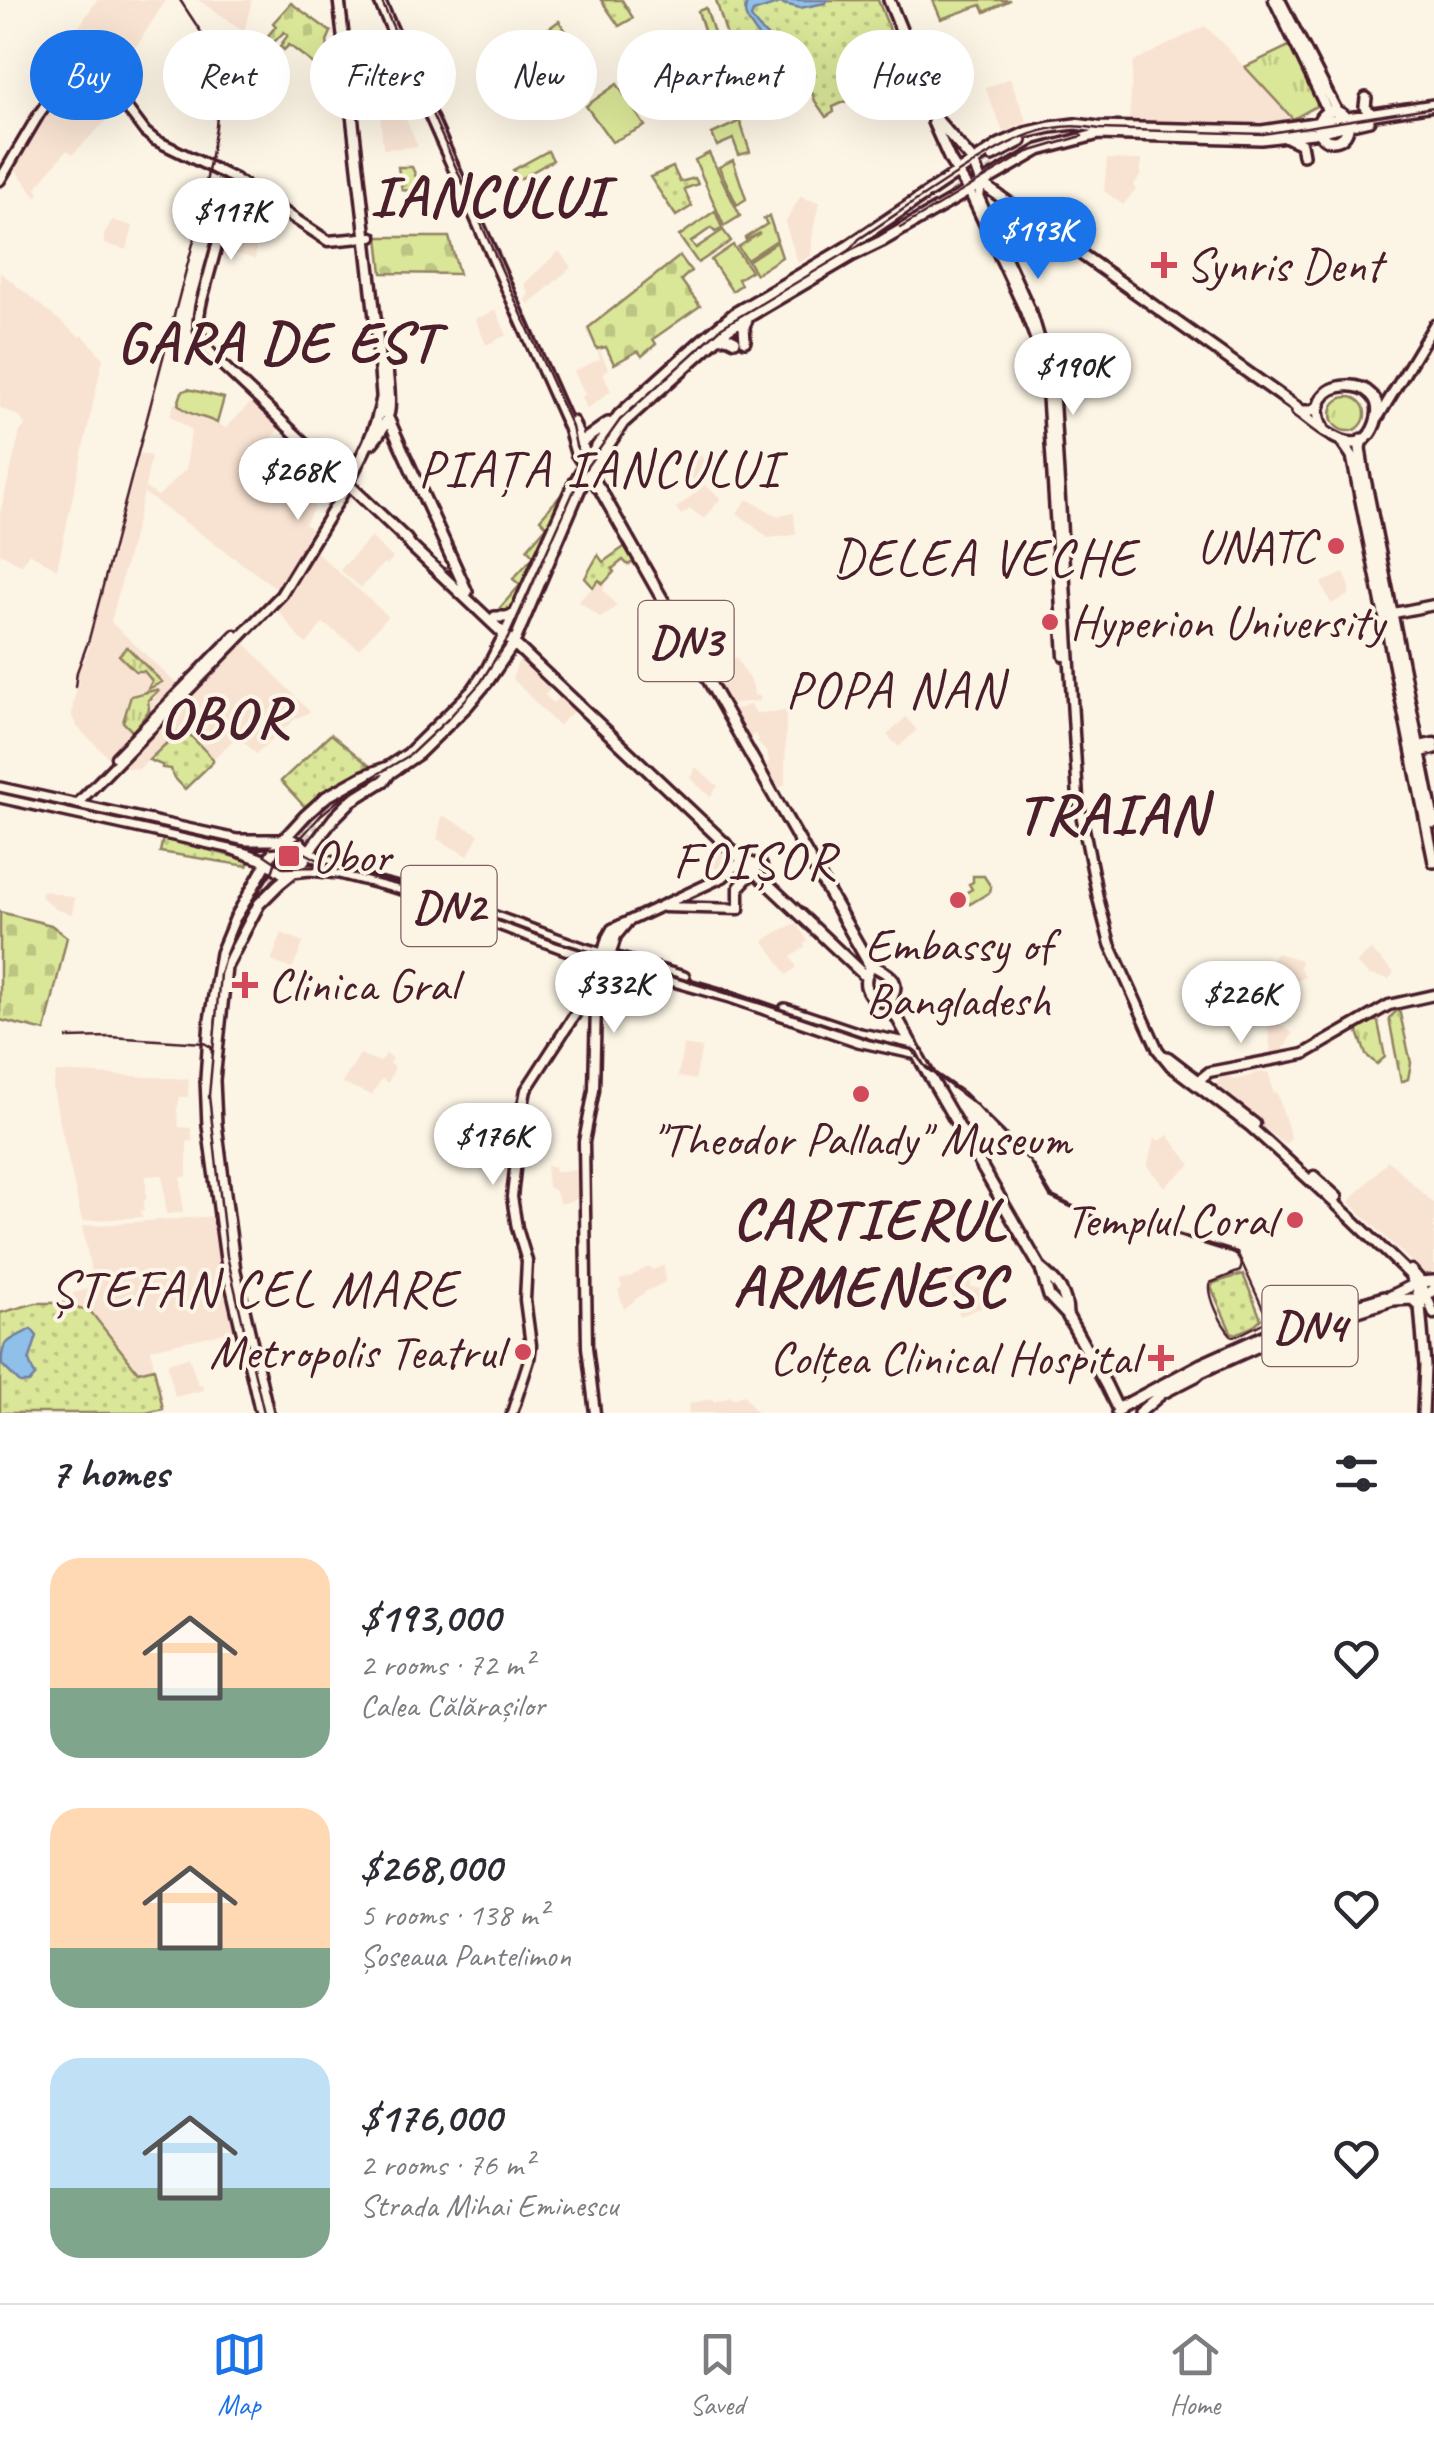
<!DOCTYPE html>
<html lang="en">
<head>
<meta charset="utf-8">
<style>
  body { margin:0; font-family:Caveat,sans-serif; background:#f2f2f3; color:#2b2b33; height:100vh; display:flex; flex-direction:column; font-size:38px; white-space:nowrap }
  * { box-sizing:border-box; margin:0 }
  p { font-size:32px; color:#7c7c81 }
  .icon { flex:none; width:55px; height:55px; fill:none; stroke:currentColor; stroke-width:2; stroke-linecap:round; stroke-linejoin:round }
  .map { position:relative; height:1413px; overflow:hidden }
  .panel { display:flex; flex-direction:column; background:#fff; flex:1 }
  .panel>* { flex:none }
  .guide { position:absolute; left:30px; top:30px; width:1375px; height:90px; display:flex; gap:20px }
  .price { position:absolute; translate:-50% -85px; padding:0 22px; border-radius:35px; background:#fff; color:#222; font-size:32px; line-height:65px; filter:drop-shadow(0 2px 5px #0008) }
  .price::after { content:''; position:absolute; left:50%; top:60px; width:30px; height:22px; margin-left:-15px; background:inherit; clip-path:polygon(0 0,100% 0,50% 100%) }
  .price.selected { background:#1a73e8; color:#fff }
  ul { padding:0; list-style:none }
  li { display:flex; align-items:center; gap:30px; height:250px; padding:0 50px }
  li span { display:grid; place-items:center; flex:none; width:280px; height:200px; border-radius:30px; color:#555 }
  li>.icon { margin-inline-start:auto }
  span .icon { width:120px; height:120px; fill:#fffc; stroke-width:1 }
  li b { font-size:42px }
  h2 { display:flex; justify-content:space-between; align-items:center; height:120px; padding:0 50px; font-size:42px }
  .tag { padding:0 35px; border-radius:45px; background:#fff; box-shadow:0 10px 40px #0002; font-size:35px; line-height:90px }
  .tag.selected { background:#1a73e8; color:#fff }
  .tab-bar { display:flex; justify-content:space-around; align-items:center; height:140px; border-top:2px solid #e1e1e2; background:#fff; font-size:28px; color:#7c7c81 }
  .tab-bar a { display:grid; justify-items:center; gap:5px }
  .tab-bar .selected { color:#1a73e8 }
  .map>svg:first-child { display:block }
  .built { fill:#f8e3d2 }
  .grass { fill:url(#grass-tufts); stroke:#928262; stroke-width:2.5 }
  .cemetery { fill:url(#cemetery-stones); stroke:#928262; stroke-width:2.5 }
  .park { fill:url(#park-dots); stroke:#928262; stroke-width:2.5 }
  .garden { fill:#dae698; stroke:#928262; stroke-width:2.5 }
  .water { fill:#8fc0ea; stroke:#73809e; stroke-width:2.5 }
  .lines { fill:none; stroke-linecap:round; stroke-linejoin:round }
  .primary-tunnel { stroke:#d8cac0; stroke-width:9; stroke-dasharray:9 4.5; stroke-linecap:butt }
  .secondary-casing { stroke:#4a1f2b; stroke-width:15 }
  .primary-casing { stroke:#4a1f2b; stroke-width:16 }
  .secondary { stroke:#fcf5e5; stroke-width:8 }
  .primary { stroke:#fcf5e5; stroke-width:9 }
  .tram { stroke:#4a1f2b; stroke-width:2.5 }
  .rail { stroke:#4a1f2b; stroke-width:2.5 }
  .poi-dot { fill:#d1495b; stroke:#fcf5e5; stroke-width:4 }
  .labels { text-anchor:middle; dominant-baseline:central; stroke-width:8; stroke-linejoin:round; paint-order:stroke }
  .shield { fill:#fcf5e5; stroke:#7f5f63; stroke-width:2.5 }
  .shield-label { font-size:45px; font-weight:bold; fill:#4a1f2b }
  .poi-label { font-size:48px; fill:#4a1f2b; stroke:#fcf5e5; text-anchor:start }
  .quarter-label { font-size:52px; letter-spacing:2.5px; fill:#4a1f2b; stroke:#fcf5e5 }
  .district-label { font-size:58px; font-weight:bold; letter-spacing:2.5px; fill:#4a1f2b; stroke:#fcf5e5 }
</style>
</head>
<body>
<div class="map">
<svg width="1434" height="1413" viewBox="0 0 1434 1413">
  <defs>
    <pattern id="grass-tufts" width="24" height="20" patternUnits="userSpaceOnUse" patternTransform="scale(2.5)"><rect width="24" height="20" fill="#dae698"/><path d="M3 7l-1-3M5 7V3M7 7l1-3M15 17l-1-3M17 17v-4M19 17l1-3" fill="none" stroke="#bdc583"/></pattern>
    <pattern id="cemetery-stones" width="16" height="16" patternUnits="userSpaceOnUse" patternTransform="scale(2.5)"><rect width="16" height="16" fill="#dae698"/><path d="M2 7V4a2 2 0 0 1 4 0v3zM10 15v-3a2 2 0 0 1 4 0v3z" fill="#bdc583"/></pattern>
    <pattern id="park-dots" width="8" height="8" patternUnits="userSpaceOnUse" patternTransform="scale(2.5)"><rect width="8" height="8" fill="#dae698"/><path d="M2 2h.1M6 6h.1" fill="none" stroke="#bdc583" stroke-width="1.8" stroke-linecap="round"/></pattern>
  </defs>
  <rect width="100%" height="100%" fill="#fcf5e5"/>
  <filter id="ink" filterUnits="userSpaceOnUse"><feTurbulence type="fractalNoise" baseFrequency=".01" numOctaves="2"/><feDisplacementMap in="SourceGraphic" scale="20" xChannelSelector="R" yChannelSelector="G"/><feConvolveMatrix kernelMatrix="1 2 1 2 8 2 1 2 1" color-interpolation-filters="sRGB"/></filter>
  <g filter="url(#ink)">
    <path class="built" d="M97 0H166L117 77 74 34Z
      M198 0H252L244 32 214 11Z
      M1205 26 1225 46 1293 119 1245 126 1129 121 1133 62Z
      M529 38 553 72 533 86 510 55Z
      M902 50 921 98 866 101 857 70Z
      M94 64 114 85 121 106 73 154 67 150 36 188 39 193 36 197 13 166 49 105 56 111Z
      M1010 78 1027 122 1003 132 985 88Z
      M403 112 418 147 383 149 380 114Z
      M1107 159 1141 160 1140 176 1133 186 1136 189 1123 205 1104 191Z
      M801 195 806 199 819 202 813 231 811 256 798 263 785 223Z
      M231 213 260 216 255 259 221 250Z
      M1015 218 1031 230 1022 241 1012 249 1005 246 998 232Z
      M112 220 133 226 127 250 104 244V234Z
      M559 251 572 267 529 304 525 300 523 302 529 294 524 284Z
      M0 272 80 337 83 335 103 358 57 569 29 553 22 565 0 553V513L20 432 25 425 19 416 0 408Z
      M496 310 507 335 486 345 475 319Z
      M600 350 608 369 603 373 611 391 587 409 582 397 585 394 574 371 600 359 597 351Z
      M255 398 282 424 271 439 303 469 294 488 296 494 315 507 305 524 311 529 304 541 388 616 359 649 323 623 307 644 300 639 277 609 283 593 144 493 111 622 180 687 157 702 132 733 108 757 77 727 72 716 73 704 79 680 77 676 91 643 89 642 140 453 151 456 145 488 158 496 186 469 191 430 170 416 174 403 178 404 188 413 205 416 226 428Z
      M699 453 716 473 699 487 683 467Z
      M705 485 721 498 704 519 690 509 681 515 676 508Z
      M747 499 778 516 794 513 796 535 768 538 737 513Z
      M371 537 393 558 387 565 384 563 361 588 340 570Z
      M1344 573 1349 584V595L1331 604 1321 583Z
      M600 581 605 587 603 590 617 606 601 618 578 601Z
      M242 640 310 712 295 719 256 754 238 736 213 759 184 729 179 733 177 732 139 769 119 767Z
      M524 655 556 683 545 695 553 703 565 692 579 706 558 726 512 678 520 657Z
      M736 657 753 686 754 695 760 696V701L726 704 709 674Z
      M750 705 756 713 786 711 785 784 778 789 763 766 769 762 767 753 757 741 759 739 755 734 747 740 730 710Z
      M906 717 917 730 899 747 887 735Z
      M696 767 718 786 710 797 690 778Z
      M442 815 479 834 468 856 437 839Z
      M714 834 738 859 726 871 721 872 705 862 713 850 708 846 711 842 707 838Z
      M43 890 75 898 72 914 57 910 41 897Z
      M796 923 808 941 804 944 805 947 791 957 797 967 787 975 764 941 777 932Z
      M282 933 304 942 292 969 271 961Z
      M1371 950 1394 972 1389 979 1369 975 1358 965 1357 962Z
      M1277 953 1301 960 1300 967 1305 977 1291 984 1294 992 1283 1001 1276 999 1266 1012 1257 972 1264 968Z
      M1267 1017 1293 1033 1281 1053 1271 1055Z
      M683 1045 702 1048 695 1080 678 1077Z
      M360 1054 380 1062 386 1054 392 1058 389 1064 395 1067 388 1083 382 1079 372 1095 342 1083Z
      M56 1072 189 1079 188 1097H180L177 1110 179 1127 191 1128 193 1141 187 1142V1176L181 1178 183 1213 166 1214 163 1175 146 1176V1200H144V1210H141L142 1217 82 1221 57 1110 53 1088Z
      M1269 1072 1273 1091 1278 1095 1291 1138 1285 1145 1214 1087 1224 1073 1234 1080 1254 1075V1073Z
      M1168 1135 1191 1165 1164 1187 1147 1166 1154 1139 1161 1140Z
      M1388 1160 1434 1204V1272L1425 1275 1349 1202Z
      M546 1166H554L555 1171 582 1170V1198L560 1204 556 1192 548 1187Z
      M215 1216 226 1293 236 1330 151 1349 154 1368 139 1372 91 1312 73 1306V1293L94 1287 82 1226Z
      M664 1265 665 1282 645 1292 624 1309 618 1290 622 1287 619 1280 630 1277 649 1266 652 1270Z
      M949 1278H971V1287L989 1289 990 1293 981 1308 960 1316 947 1282Z
      M189 1357 198 1384H202L203 1390 175 1397 167 1363Z
      M744 1395 757 1413H688L690 1403 713 1399 714 1402 731 1396 732 1399Z"/>
    <path class="grass" d="M1291 45 1320 104 1293 119 1245 67Z
      M1331 414a17 17 0 1 1 34 0a17 17 0 1 1-34 0Z
      M127 647 162 682 148 689 152 681 144 671H135L119 655Z
      M155 690 158 691 148 700 149 710 133 732 123 722 131 696Z
      M291 843 303 852 300 860 292 869 280 866 274 860 280 846Z
      M1399 1009 1411 1063 1408 1079 1401 1082 1389 1018Z
      M1374 1020 1378 1022 1385 1057 1377 1064 1366 1055 1357 1029Z"/>
    <path class="cemetery" d="M291 3 331 32 327 41 330 64 335 67 333 79 289 45 284 50 280 46 288 35 284 32 266 50 260 45 276 26 273 23Z
      M378 237H449L459 274 382 273Z
      M680 256 691 271 681 280 700 306 653 339 656 344 642 356 638 351 614 364 606 347 597 349 588 328Z
      M0 912 51 925 67 937 45 1031 0 1020Z"/>
    <path class="park" d="M601 0H622L633 18 619 26Z
      M716 0H878L898 51 857 70 866 101 854 105 851 99 833 107 834 112 826 117 815 101 808 81 784 93 751 115Z
      M548 151 553 160 518 180 513 170Z
      M398 167H412L423 192 402 190Z
      M673 167 680 182 695 178 698 184 684 189 692 206 676 216 650 177Z
      M627 545 636 560 628 565 623 560 612 569 614 572 603 584 599 580 593 587 585 578 598 555 603 562Z
      M184 729 213 759V762L185 789 173 776 171 769 162 768V765L149 760 178 732 179 733Z
      M331 734 370 766 327 792 308 807 304 806 281 781Z
      M163 838 250 861 247 866 160 852Z
      M1243 1274 1261 1319 1252 1327 1235 1334 1231 1332 1211 1287 1214 1283Z
      M36 1303H65L91 1312 138 1372 154 1368 163 1409 146 1413H0V1313Z"/>
    <path class="garden" d="M933 0H1010L985 12 981 5 941 19Z
      M706 8 729 80 723 84 719 78 698 11Z
      M559 21 581 53 560 68 538 36Z
      M617 84 645 126 612 142 586 106Z
      M740 121 750 152 739 155 733 139 717 146 712 134Z
      M709 153 740 216 724 226 695 160Z
      M733 160 746 199 737 205 719 167Z
      M715 211 722 228 715 232 711 228 691 242 696 248 723 230 731 241 698 263 679 236Z
      M769 216 777 240 747 260 738 247 760 233 746 240 745 238 767 224 764 219Z
      M777 242 782 257 756 274 748 261Z
      M733 245 751 271 738 279 741 285 732 291 711 260Z
      M188 389 224 398 217 423C204 416 188 416 178 404L182 392Z
      M561 495 565 498 513 612 507 608 505 615 499 609 520 585 513 579 534 556 527 549 547 526 540 519Z
      M973 876H984L991 887 990 892 970 904 964 894 972 889 969 884 973 882Z"/>
    <path class="water" d="M748 0H828L825 3 800 8 780 3 753 12 751 17 757 26 775 44 768 50C759 44 761 38 754 30 746 18 742 15 748 0Z
      M31 1329 37 1336 29 1361 35 1376 29 1383H20L2 1365C0 1339 12 1340 31 1329Z"/>
    <g class="lines">
      <path class="primary-tunnel" d="M957 179 992 156
        M953 194 999 166
        M264 877 310 819
        M272 883 319 827"/>
      <defs>
        <path id="secondary" d="M1274 0 1328 112
          M1280 0 1337 111
          M235 179 202 300C196 327 196 337 216 359L347 483
          M0 180 39 114 85 49 117 81 127 108 145 132 155 140 235 179 328 241 372 237
          M981 183 979 198 1033 317 1053 384 1078 799 1098 898 1110 944 1158 1050 1171 1066 1250 1126 1351 1218 1409 1274 1417 1290 1420 1306
          M969 191 1025 311 1037 343
          M1043 366 1047 389 1064 656
          M1379 416 1434 325
          M1389 614 1434 605
          M1414 747 1434 743
          M1417 753 1434 749
          M116 757 235 635
          M75 806 281 595 345 490 347 483
          M664 907 739 909V887L756 869
          M595 988 594 985 607 938 612 929 723 877 743 860 762 866
          M1162 1055 1168 1057 1255 1124
          M1198 1081 1209 1072 1304 1054 1389 1005 1434 995
          M1314 1176 1337 1197
          M1411 1270 1420 1280 1434 1314
          M512 1413 529 1360 531 1345 525 1300 527 1261 517 1228 512 1197 521 1115 526 1090 594 985
          M595 1413 587 1347 584 1142 594 1090 596 1004 616 936 626 924"/>
        <path id="primary" d="M339 0 377 335 383 407 467 592
          M379 0 569 428 576 453 601 491 868 962 869 969
          M889 0 938 121 973 161 981 183 1302 411H1312L1320 405
          M1366 98 1365 107 1371 114
          M1318 126a15 15 0 1 1 30 0a15 15 0 1 1-30 0Z
          M933 122 950 160 969 191
          M1287 137 1301 144 1303 155
          M992 156 1021 141
          M718 338 727 337 735 341
          M745 341 744 326 747 320
          M382 398C376 431 363 455 347 483L406 539 411 546 865 976
          M1297 411C1317 425 1359 467 1375 424 1395 371 1294 373 1324 431
          M573 422 589 464
          M1362 439 1360 448 1363 469 1434 823
          M372 443C395 417 390 402 387 369
          M1343 443 1352 456 1434 862
          M576 446 608 423
          M495 617H506L515 614
          M0 788 237 840H292L299 843 316 857 356 871
          M0 797 228 847 266 861 283 873 310 870 339 873 406 890 579 954 730 997 858 1041 918 1054
          M490 915 585 949 684 977
          M868 971C861 988 871 1004 890 1001 905 975 883 974 868 962
          M891 1000 895 1014 922 1063 1041 1269 1049 1296 1067 1315 1106 1385 1118 1410
          M785 1009 860 1034 912 1044
          M1041 1269C1057 1282 1067 1293 1067 1315
          M1383 1300 1419 1282 1434 1281
          M1201 1372 1283 1335 1393 1300 1412 1299 1421 1307
          M261 1413 227 1267 208 1126 206 1079 210 1020 221 953 236 917 274 850 305 816 326 797 364 776 388 767 408 754 472 691 487 669 515 614 571 489 588 459 619 415 701 341 735 313 847 247 1000 144 1025 133 1051 127 1075 124 1098 127 1262 131 1434 105
          M268 1413 235 1271 216 1124 214 1080 226 967 259 904 279 884 301 866 309 851 334 818 351 801 385 780 390 773 418 754 467 706 488 681 514 643 581 486 623 423 729 328 851 256 882 241 1039 150 1099 134 1261 139 1313 133 1369 120
          M1117 1413 1121 1407 1201 1364 1279 1329 1384 1297
          M1139 1413 1161 1394 1196 1376 1202 1371
          M1423 1413 1425 1366 1420 1306 1423 1299 1434 1289"/>
      </defs>
      <use href="#secondary" class="secondary-casing"/>
      <use href="#primary" class="primary-casing"/>
      <use href="#secondary" class="secondary"/>
      <use href="#primary" class="primary"/>
      <path class="tram" d="M381 0 572 427 576 446 585 464V469
        M900 228 1028 152 1082 136
        M0 792 260 849 292 846 322 862 405 886 559 942 763 1003 870 1039 913 1049 917 1052 924 1065 963 1092 1005 1133 1033 1165 1052 1196 1110 1224 1171 1232 1237 1252 1265 1313V1322L1237 1336H1232C1221 1324 1208 1297 1210 1283L1240 1271 1242 1265 1236 1254 1162 1231 1109 1225 1050 1197 1030 1162 976 1105 926 1068 912 1050 869 1040 762 1004 558 943 405 887 339 870 312 867 284 868 259 851 252 849 0 793
        M67 1038 110 1037 204 1043 211 1047 212 1053
        M264 1413 227 1256 209 1096 220 974 226 954 239 922 273 870 279 851 286 845 300 839 322 814 351 790 410 755 448 719 481 682 508 638 581 475 620 420 722 327 839 257 850 250 859 239C894 216 928 192 963 170 992 152 1020 134 1054 128 1071 125 1084 126 1100 129L1263 134 1434 107"/>
      <path class="rail" d="M75 687 77 672 89 639 200 217 216 127 219 90 214 63 203 35 180 0"/>
    </g>
  </g>
  <g class="poi-dot">
    <path d="M1159 250h10v10h10v10h-10v10h-10v-10h-10v-10h10z"/>
    <circle cx="1336" cy="546" r="10"/>
    <circle cx="1050" cy="622" r="10"/>
    <rect x="277" y="844" width="24" height="24" rx="5"/>
    <circle cx="958" cy="900" r="10"/>
    <path d="M240 970h10v10h10v10h-10v10h-10v-10h-10v-10h10z"/>
    <circle cx="861" cy="1094" r="10"/>
    <circle cx="1295" cy="1220" r="10"/>
    <circle cx="523" cy="1352" r="10"/>
    <path d="M1156 1343h10v10h10v10h-10v10h-10v-10h-10v-10h10z"/>
  </g>
  <g class="labels">
    <g class="shield">
      <rect x="638.5" y="601" width="95" height="80" rx="8"/>
      <rect x="401.5" y="866" width="95" height="80" rx="8"/>
      <rect x="1262.5" y="1286" width="95" height="80" rx="8"/>
    </g>
    <g class="shield-label">
      <text x="686" y="641">DN3</text>
      <text x="449" y="906">DN2</text>
      <text x="1310" y="1326">DN4</text>
    </g>
    <g class="poi-label">
      <text x="1186" y="265">Synris Dent</text>
      <text x="1316" y="546" text-anchor="end">UNATC</text>
      <text x="1070" y="622">Hyperion University</text>
      <text x="312" y="856">Obor</text>
      <text x="958" y="945" text-anchor="middle">Embassy of<tspan x="958" dy="55">Bangladesh</tspan></text>
      <text x="268" y="985">Clinica Gral</text>
      <text x="861" y="1139" text-anchor="middle">"Theodor Pallady" Museum</text>
      <text x="1275" y="1220" text-anchor="end">Templul Coral</text>
      <text x="503" y="1352" text-anchor="end">Metropolis Teatrul</text>
      <text x="1138" y="1358" text-anchor="end">Colțea Clinical Hospital</text>
    </g>
    <g class="quarter-label">
      <text x="599" y="469">PIAȚA IANCULUI</text>
      <text x="985" y="558">DELEA VECHE</text>
      <text x="895" y="690">POPA NAN</text>
      <text x="755" y="861">FOIȘOR</text>
      <text x="254" y="1289">ȘTEFAN CEL MARE</text>
    </g>
    <g class="district-label">
      <text x="489" y="195">IANCULUI</text>
      <text x="278" y="341">GARA DE EST</text>
      <text x="225" y="716">OBOR</text>
      <text x="1112" y="813">TRAIAN</text>
      <text x="870" y="1218">CARTIERUL<tspan x="870" dy="67">ARMENESC</tspan></text>
    </g>
  </g>
</svg>
<b class="price" style="left:231px;top:263px">$117K</b>
<b class="price selected" style="left:1038px;top:282px">$193K</b>
<b class="price" style="left:1073px;top:418px">$190K</b>
<b class="price" style="left:298px;top:523px">$268K</b>
<b class="price" style="left:614px;top:1036px">$332K</b>
<b class="price" style="left:1241px;top:1046px">$226K</b>
<b class="price" style="left:493px;top:1188px">$176K</b>
<div class="guide">
<a class="tag selected">Buy</a>
<a class="tag">Rent</a>
<a class="tag">Filters</a>
<a class="tag">New</a>
<a class="tag">Apartment</a>
<a class="tag">House</a>
</div>
</div>
<section class="panel">
<h2>7 homes<svg class="icon" aria-label="filters" viewBox="0 0 24 24"><path d="M4 7h16M4 17h16"/><circle cx="9" cy="7" r="2"/><circle cx="15" cy="17" r="2"/></svg></h2>
<ul>
<li><span style="background:linear-gradient(#ffd9b3 65%,#7fa58c 0)"><svg class="icon" aria-label="home" viewBox="0 0 24 24"><path d="M3 11l9-7 9 7M6 9v11h12V9"/></svg></span><div><b>$193,000</b><p>2 rooms · 72 m²</p><p>Calea Călărașilor</p></div><svg class="icon" aria-label="heart" viewBox="0 0 24 24"><path d="M12 20l-8-8c-3-5 5-10 8-4 3-6 11-1 8 4z"/></svg></li>
<li><span style="background:linear-gradient(#ffd9b3 70%,#7fa58c 0)"><svg class="icon" aria-label="home" viewBox="0 0 24 24"><path d="M3 11l9-7 9 7M6 9v11h12V9"/></svg></span><div><b>$268,000</b><p>5 rooms · 138 m²</p><p>Șoseaua Pantelimon</p></div><svg class="icon" aria-label="heart" viewBox="0 0 24 24"><path d="M12 20l-8-8c-3-5 5-10 8-4 3-6 11-1 8 4z"/></svg></li>
<li><span style="background:linear-gradient(#bfe0f5 65%,#7fa58c 0)"><svg class="icon" aria-label="home" viewBox="0 0 24 24"><path d="M3 11l9-7 9 7M6 9v11h12V9"/></svg></span><div><b>$176,000</b><p>2 rooms · 76 m²</p><p>Strada Mihai Eminescu</p></div><svg class="icon" aria-label="heart" viewBox="0 0 24 24"><path d="M12 20l-8-8c-3-5 5-10 8-4 3-6 11-1 8 4z"/></svg></li>
</ul>
</section>
<nav class="tab-bar">
<a class="selected"><svg class="icon" aria-label="map" viewBox="0 0 24 24"><path d="M3 6l6-2 6 2 6-2v14l-6 2-6-2-6 2zM9 4v14M15 6v14"/></svg>Map</a>
<a><svg class="icon" aria-label="saved" viewBox="0 0 24 24"><path d="M7 4h10v16l-5-4-5 4z"/></svg>Saved</a>
<a><svg class="icon" aria-label="home" viewBox="0 0 24 24"><path d="M3 11l9-7 9 7M6 9v11h12V9"/></svg>Home</a>
</nav>
</body>
</html>
